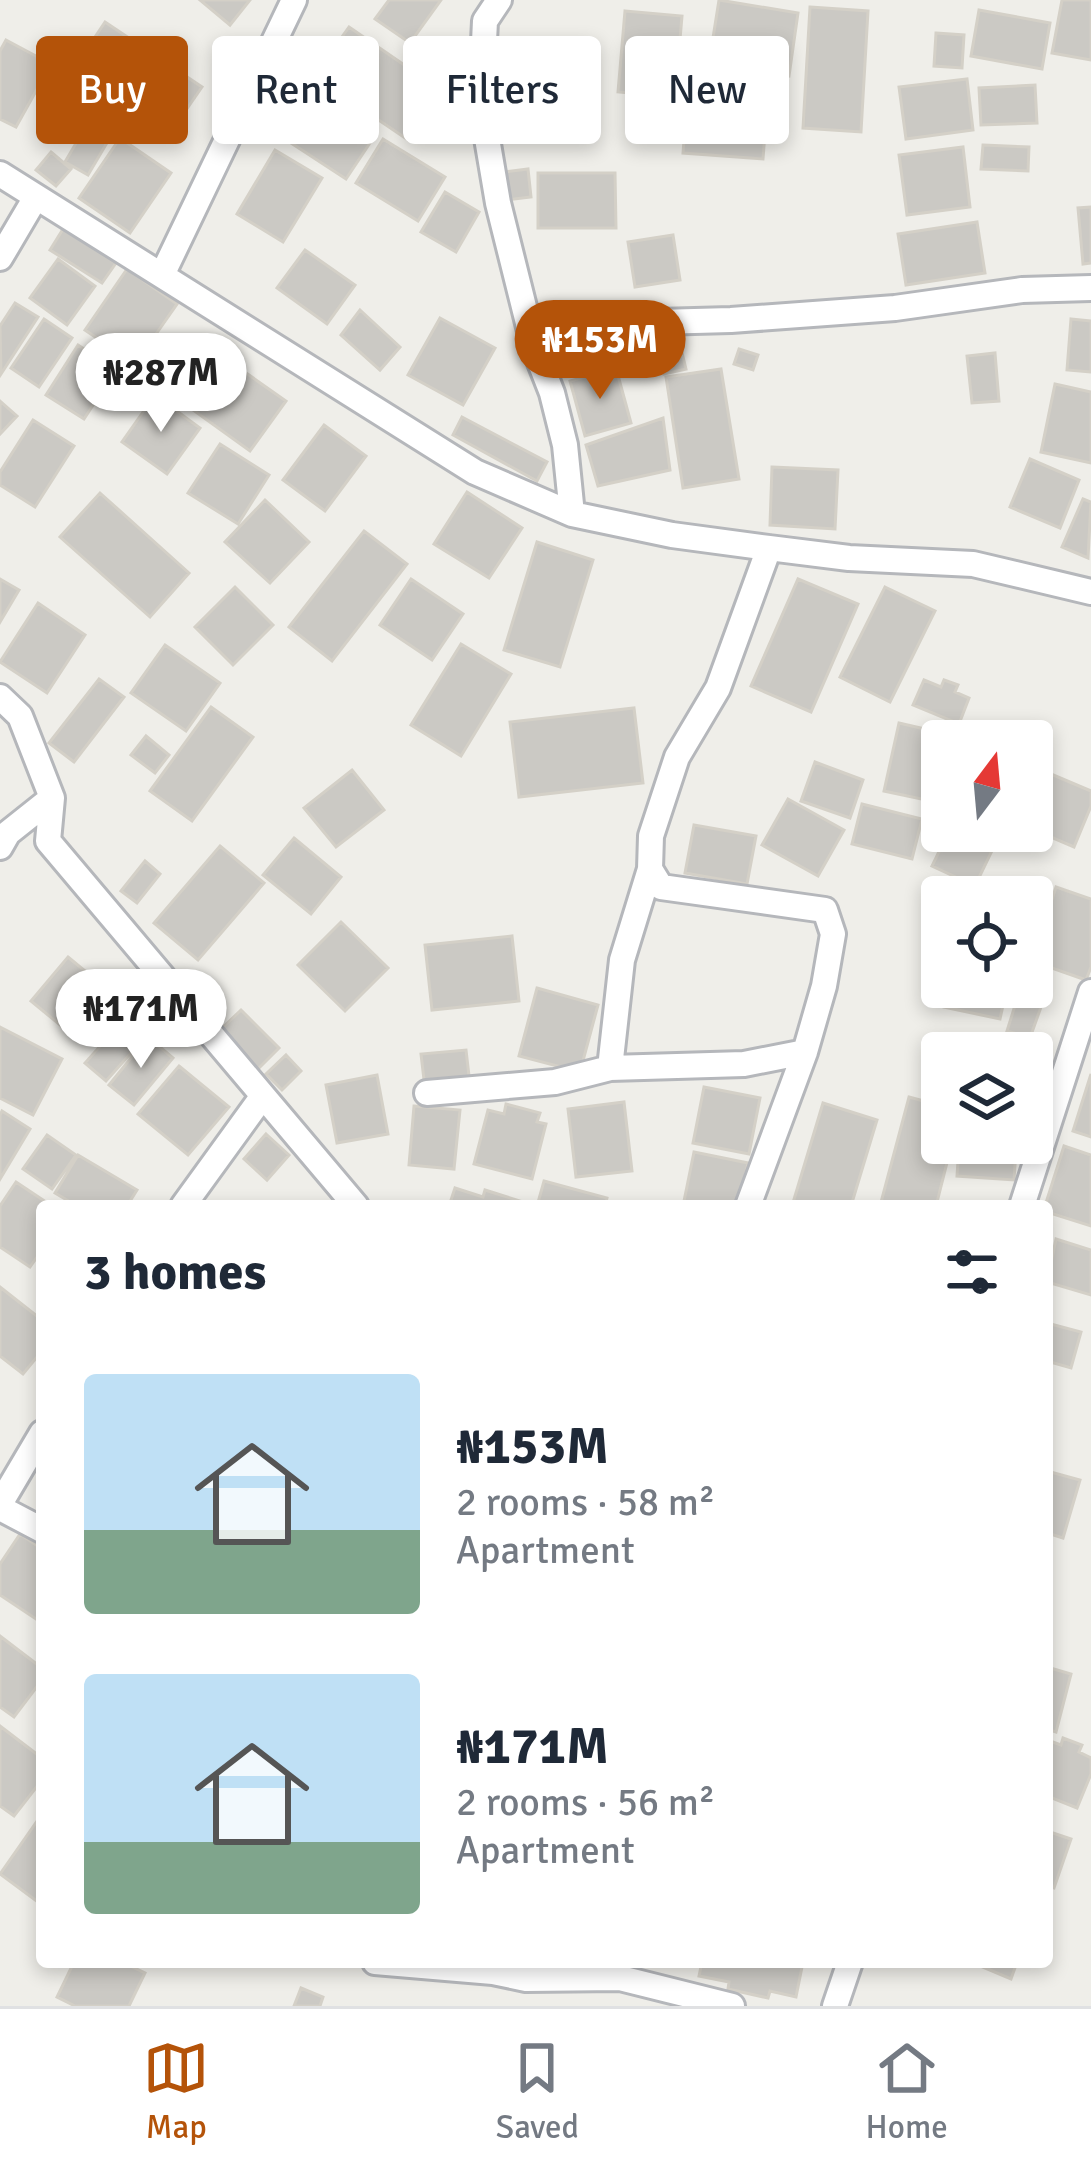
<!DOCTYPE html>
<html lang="en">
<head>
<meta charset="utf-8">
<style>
  body { margin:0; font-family:Signika,sans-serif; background:#f6f6f7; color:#1f2937; height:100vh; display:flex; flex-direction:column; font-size:45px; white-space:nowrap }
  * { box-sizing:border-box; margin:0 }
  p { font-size:39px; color:#747a83 }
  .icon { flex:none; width:66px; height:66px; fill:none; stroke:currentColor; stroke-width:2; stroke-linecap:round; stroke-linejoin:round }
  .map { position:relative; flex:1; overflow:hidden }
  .side { position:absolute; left:36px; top:1200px; width:1017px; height:768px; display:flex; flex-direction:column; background:#fff; border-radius:12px; box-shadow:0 6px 18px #0003 }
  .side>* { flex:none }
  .hud { position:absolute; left:36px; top:36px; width:1020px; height:108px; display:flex; gap:24px }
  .needle { width:78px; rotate:16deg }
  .buttons { position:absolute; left:921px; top:720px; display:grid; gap:24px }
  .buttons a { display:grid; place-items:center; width:132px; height:132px; border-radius:12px; background:#fff; box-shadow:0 6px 18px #0003; font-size:60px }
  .price { position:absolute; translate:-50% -102px; padding:0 27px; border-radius:42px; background:#fff; color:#222; font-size:39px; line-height:78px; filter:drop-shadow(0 3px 6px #0008) }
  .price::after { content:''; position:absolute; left:50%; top:72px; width:36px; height:27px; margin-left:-18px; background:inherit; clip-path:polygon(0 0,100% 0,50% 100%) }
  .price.selected { background:#b45309; color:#fff }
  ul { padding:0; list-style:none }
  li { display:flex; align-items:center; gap:36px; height:300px; padding:0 48px }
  li span { display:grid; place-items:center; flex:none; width:336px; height:240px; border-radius:12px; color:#555 }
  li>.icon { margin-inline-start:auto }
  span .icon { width:144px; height:144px; fill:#fffc; stroke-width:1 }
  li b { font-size:51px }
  h2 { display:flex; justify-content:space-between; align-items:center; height:144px; padding:0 48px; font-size:51px }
  .tag { padding:0 42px; border-radius:12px; background:#fff; box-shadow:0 6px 18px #0003; font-size:42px; line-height:108px }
  .tag.selected { background:#b45309; color:#fff }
  .tabs { display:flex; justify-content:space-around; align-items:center; height:168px; border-top:3px solid #e0e1e3; background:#fff; font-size:33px; color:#747a83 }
  .tabs a { display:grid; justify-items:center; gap:6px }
  .tabs .selected { color:#b45309 }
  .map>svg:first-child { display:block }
  .building { fill:#cbc9c4; stroke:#d4d0c7; stroke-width:3 }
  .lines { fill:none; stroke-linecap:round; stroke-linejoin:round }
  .minor-casing { stroke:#b5b7bb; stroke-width:30 }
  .minor { stroke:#fff; stroke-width:24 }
</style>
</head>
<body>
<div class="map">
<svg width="1091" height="2006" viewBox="0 0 1091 2006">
  <rect width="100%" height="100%" fill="#efeee9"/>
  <path class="building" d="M200 0H250L230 25Z
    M389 0H441L410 43 375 19Z
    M719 0 798 13 789 76 709 63Z
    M1062 0H1091V60L1052 53Z
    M810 7 868 11 861 132 803 128Z
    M979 10 1050 23 1042 69 971 56Z
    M625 11 682 16 675 97 618 92Z
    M105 22 202 87 173 129 77 64Z
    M349 27 442 91 408 140 314 76Z
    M936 33 964 35 962 68 934 66Z
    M6 40 51 64 16 127 0 119V51Z
    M967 79 973 130 906 139 899 87Z
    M1035 85 1037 123 981 125 979 88Z
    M688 88 768 94 763 159 683 153Z
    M315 94 376 134 346 179 285 139Z
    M95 111 118 124 88 175 65 162Z
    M120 138 171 173 130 233 79 198Z
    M383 139 445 177 418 221 356 183Z
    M983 145 1029 147 1028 171 981 169Z
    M963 147 970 207 907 215 899 155Z
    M275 150 322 178 283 242 237 214Z
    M51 152 71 169 56 186 36 170Z
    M528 169 531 197 506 200 503 172Z
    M538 173H615L616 228H538Z
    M445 192 479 212 456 252 421 232Z
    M1091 207V263L1083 264 1078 208Z
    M977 222 985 273 906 285 898 234Z
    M63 229 116 263 102 283 50 250Z
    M673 235 680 280 635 287 628 242Z
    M305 250 355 285 327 324 277 288Z
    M58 259 95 286 67 325 30 298Z
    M127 269 177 304 135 364 85 330Z
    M15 303 38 317 1 374 0 326Z
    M360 310 400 347 380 370 341 335Z
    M440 318 495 348 463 405 408 375Z
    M44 319 72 338 39 387 11 368Z
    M1071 319 1091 321V372L1067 370Z
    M679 340 686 369 664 374 657 345Z
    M78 345 116 370 84 419 46 395Z
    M739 349 758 355 753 370 734 364Z
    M995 353 999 401 972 403 967 356Z
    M229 361 286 401 250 451 193 410Z
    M616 368 631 423 585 436 570 381Z
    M721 369 739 479 683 488 666 377Z
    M1055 384 1091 392V463L1041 452Z
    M155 395 200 428 167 474 122 442Z
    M0 401 17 416 0 434Z
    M462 417 547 462 537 481 453 435Z
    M663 418 670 470 598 486 586 445Z
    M33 420 74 446 35 507 0 485V472Z
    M324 425 366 456 325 511 283 480Z
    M220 444 269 475 238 524 188 493Z
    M1030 459 1079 480 1060 528 1010 507Z
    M772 467 838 470 835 529 770 525Z
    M467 492 522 528 489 578 434 544Z
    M100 493 189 573 150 617 60 537Z
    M1083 499 1091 502 1088 558 1062 547Z
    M265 500 309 542 270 583 225 542Z
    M364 531 407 564 332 661 289 627Z
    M537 542 593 560 560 667 504 650Z
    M0 579 19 590 0 622Z
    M411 579 463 614 432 660 380 625Z
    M798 579 858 604 811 712 751 686Z
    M235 587 273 625 233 665 195 627Z
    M885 587 935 611 890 702 840 677Z
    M38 603 85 635 47 693 0 662Z
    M461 644 511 674 461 756 411 725Z
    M165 645 220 683 186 731 131 693Z
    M99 679 124 697 74 762 49 743Z
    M924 680 941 687 944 680 958 685 955 692 969 698 959 724 913 705Z
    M211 707 253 737 192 821 150 791Z
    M634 708 643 783 519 797 510 722Z
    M899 723 955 736 954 741H942L940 803 884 791Z
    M146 736 169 755 155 773 131 755Z
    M815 762 863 780 850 818 801 801Z
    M1032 766 1091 791V806L1074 847 1032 829Z
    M352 770 384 810 336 847 304 808Z
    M788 799 844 830 818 876 762 845Z
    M862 804 922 819 912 859 852 844Z
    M694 825 756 836 747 884 685 873Z
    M949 831 1001 832 975 886 932 866Z
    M294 838 341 877 311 914 263 875Z
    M220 846 264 883 198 960 154 923Z
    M145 861 160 874 137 903 121 891Z
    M1056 887 1091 899V967L1086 980 1032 961Z
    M341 922 388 968 345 1011 298 965Z
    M512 936 519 1001 432 1010 425 945Z
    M68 957 108 990 71 1034 31 1001Z
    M949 987H1007L1000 1019 944 1007Z
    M537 988 598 1005 580 1072 519 1056Z
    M1017 999 1041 1007 1030 1038 1007 1031Z
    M241 1010 279 1048 257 1070 218 1032Z
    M128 1015 148 1034 106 1081 85 1063Z
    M0 1027 62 1059 33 1115 0 1098Z
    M148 1037 173 1058 134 1105 109 1085Z
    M466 1050 469 1076 424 1080 421 1054Z
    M286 1055 301 1071 282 1090 266 1074Z
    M179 1066 229 1107 188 1155 138 1114Z
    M1091 1074V1137L1073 1131Z
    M377 1075 388 1134 337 1143 326 1085Z
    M1032 1076H1039L1037 1103H1032Z
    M704 1087 760 1098 749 1154 693 1143Z
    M909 1097 942 1106V1143H952L936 1206H880Z
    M624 1102 632 1171 576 1177 568 1109Z
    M823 1103 877 1120 851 1206H792Z
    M506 1104 540 1113 537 1122 546 1124 532 1179 474 1164 488 1110 504 1114Z
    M414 1106 460 1110 454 1169 409 1165Z
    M2 1111 30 1129 0 1179V1115Z
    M266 1134 289 1155 267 1180 244 1159Z
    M47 1135 76 1155 52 1189 23 1169Z
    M959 1146 1016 1151 1014 1180 957 1176Z
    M1064 1146 1091 1155V1226L1047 1212 1045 1206Z
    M694 1152 748 1163 739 1206H683Z
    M78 1155 137 1190 127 1206H77L55 1193Z
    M544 1181 607 1198 605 1206H537Z
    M16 1182 52 1206H42V1250L30 1267 0 1247V1206Z
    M455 1188 483 1197 485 1190 523 1202 522 1206H449Z
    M1056 1239 1091 1250V1295L1047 1282Z
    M0 1287 42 1320V1351L23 1374 0 1356Z
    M1047 1323 1081 1332 1071 1368 1047 1361Z
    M1047 1471 1080 1480 1063 1538 1047 1533Z
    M20 1534 42 1549V1623L0 1595V1564Z
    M0 1636 42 1668V1680L14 1717 0 1707Z
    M1047 1667 1071 1674 1056 1732 1047 1729Z
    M0 1726 42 1758V1780L14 1816 0 1806Z
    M1063 1738 1082 1745 1079 1752 1091 1758V1774L1077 1808 1047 1796V1748L1050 1741 1061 1745Z
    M42 1814V1905L0 1874Z
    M1047 1831 1071 1839 1054 1888 1047 1886Z
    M74 1962H122L145 1973 129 2006H75L57 1997Z
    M702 1962H803L796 1997 770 1991 768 1998 728 1989 729 1982 699 1976Z
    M971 1962H1017L1011 1979Z
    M301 1988 323 1997 320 2006H294Z"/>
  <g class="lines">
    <defs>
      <path id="minor" d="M499 0 485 21 481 103 498 203 534 347 552 393 565 445 572 514
        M0 174 475 472 572 514 672 535 769 548 849 558 973 564 1091 592
        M0 258 36 197
        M163 273 294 0
        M534 347 585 324 731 320 895 308 1022 290 1091 288
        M0 697 20 716 52 798 48 841 356 1206
        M0 847 8 833 52 798
        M650 869 661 887 825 910 833 934 824 986 805 1052 748 1206
        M610 1068 622 960 650 869 651 836 677 757 718 688 769 548
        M427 1093 555 1082 610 1068 744 1064 805 1052
        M183 1206 262 1097
        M1022 1206 1091 992
        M0 1504 42 1433
        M0 1508 42 1530
        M375 1962 493 1972 526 1979 620 1978 732 2006
        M835 2006 850 1962"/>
    </defs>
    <use href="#minor" class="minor-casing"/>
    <use href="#minor" class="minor"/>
  </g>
</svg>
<div class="buttons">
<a><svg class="needle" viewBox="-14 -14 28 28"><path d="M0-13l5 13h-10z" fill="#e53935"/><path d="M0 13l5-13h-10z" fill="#747a83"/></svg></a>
<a><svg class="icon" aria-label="locate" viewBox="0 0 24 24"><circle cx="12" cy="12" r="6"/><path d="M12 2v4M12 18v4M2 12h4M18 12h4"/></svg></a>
<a><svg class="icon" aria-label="layers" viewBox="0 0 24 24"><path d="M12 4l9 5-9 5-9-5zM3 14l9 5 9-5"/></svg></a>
</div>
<b class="price selected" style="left:600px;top:402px">₦153M</b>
<b class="price" style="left:161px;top:435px">₦287M</b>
<b class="price" style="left:141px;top:1071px">₦171M</b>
<div class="hud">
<a class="tag selected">Buy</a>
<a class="tag">Rent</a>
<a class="tag">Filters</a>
<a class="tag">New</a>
</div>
<section class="side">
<h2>3 homes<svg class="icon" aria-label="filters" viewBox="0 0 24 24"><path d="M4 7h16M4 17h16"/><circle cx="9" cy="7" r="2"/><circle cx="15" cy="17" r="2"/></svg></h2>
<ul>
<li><span style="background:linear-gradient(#bfe0f5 65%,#7fa58c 0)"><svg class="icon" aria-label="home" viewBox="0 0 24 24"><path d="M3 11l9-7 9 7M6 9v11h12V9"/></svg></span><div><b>₦153M</b><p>2 rooms · 58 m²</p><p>Apartment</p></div></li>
<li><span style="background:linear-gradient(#bfe0f5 70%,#7fa58c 0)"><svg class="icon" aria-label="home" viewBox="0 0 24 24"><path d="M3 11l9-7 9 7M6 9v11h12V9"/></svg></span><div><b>₦171M</b><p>2 rooms · 56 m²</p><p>Apartment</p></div></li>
</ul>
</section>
</div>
<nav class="tabs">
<a class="selected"><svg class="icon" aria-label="map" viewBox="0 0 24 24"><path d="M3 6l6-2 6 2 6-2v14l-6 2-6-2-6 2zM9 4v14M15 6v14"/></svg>Map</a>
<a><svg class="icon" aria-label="saved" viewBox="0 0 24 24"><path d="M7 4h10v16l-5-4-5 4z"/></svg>Saved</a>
<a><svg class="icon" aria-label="home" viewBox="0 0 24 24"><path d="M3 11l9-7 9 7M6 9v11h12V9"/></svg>Home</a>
</nav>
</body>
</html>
